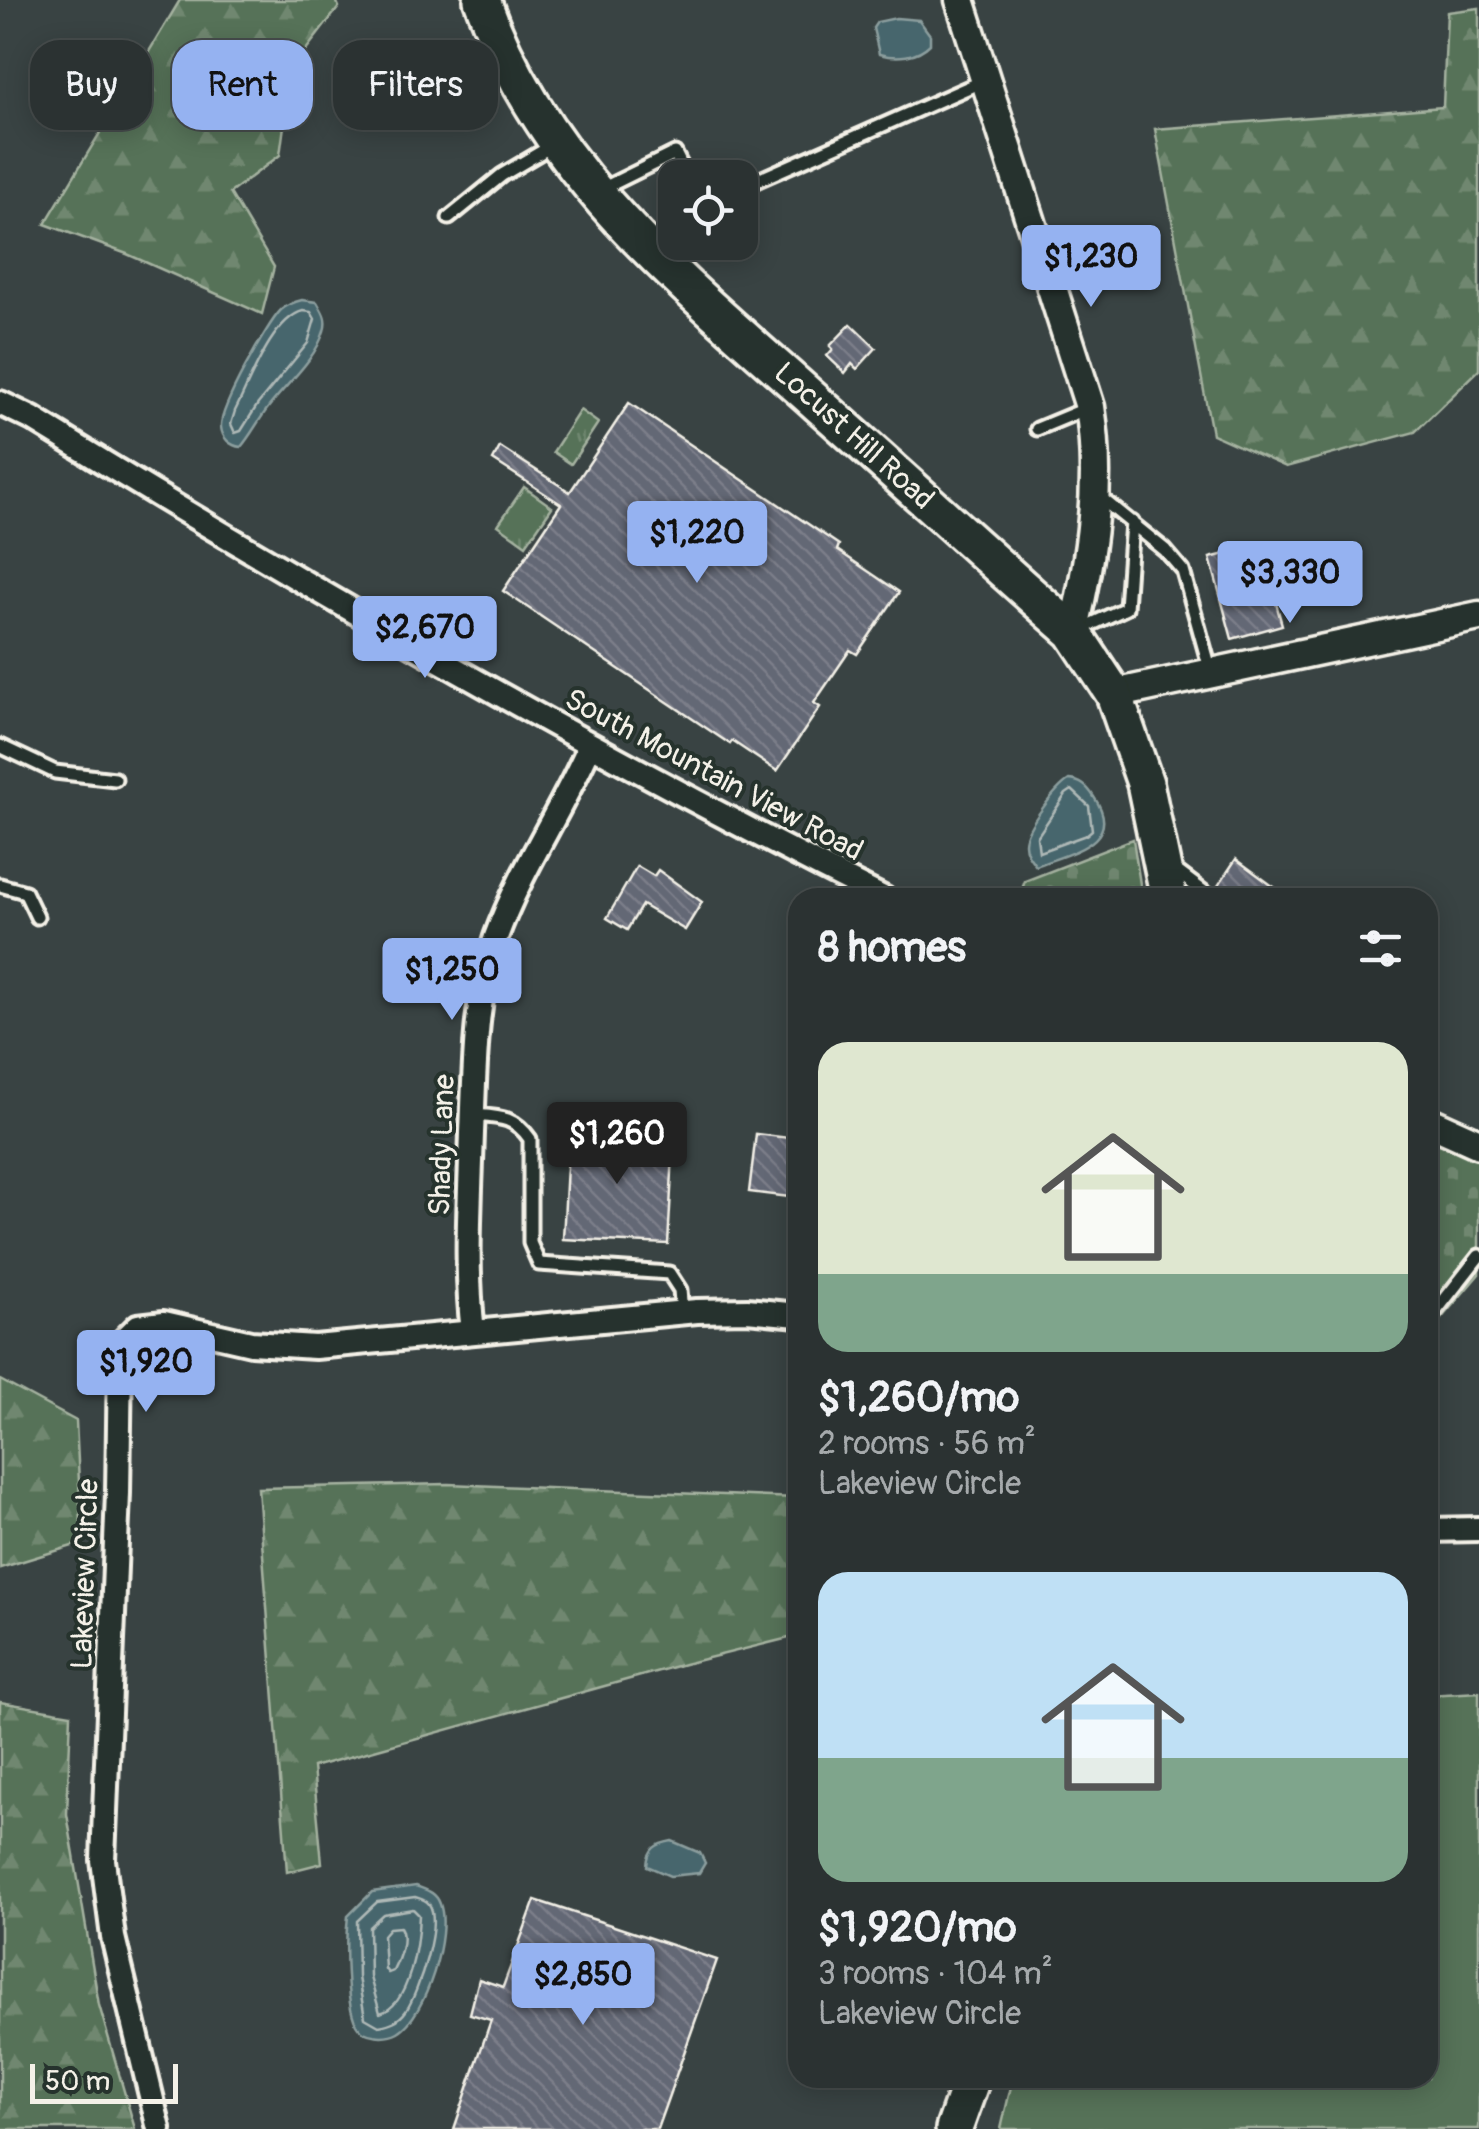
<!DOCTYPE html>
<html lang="en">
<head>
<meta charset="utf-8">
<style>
  body { margin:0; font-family:Pangolin,sans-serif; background:#373e3e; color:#f1f3f6; height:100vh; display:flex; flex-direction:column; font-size:38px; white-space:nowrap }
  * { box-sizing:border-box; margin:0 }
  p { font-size:32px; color:#a6aaac }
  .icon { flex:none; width:55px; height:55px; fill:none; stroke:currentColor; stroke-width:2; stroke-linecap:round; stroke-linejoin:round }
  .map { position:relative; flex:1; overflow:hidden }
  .drawer { position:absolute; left:788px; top:888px; width:650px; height:1200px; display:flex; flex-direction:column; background:#2b3232; border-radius:30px; box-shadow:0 5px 25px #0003,0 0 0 2px #474d4d }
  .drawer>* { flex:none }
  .banner { position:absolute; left:30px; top:40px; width:608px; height:90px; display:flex; gap:20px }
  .fabs { position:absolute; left:658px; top:160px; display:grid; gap:20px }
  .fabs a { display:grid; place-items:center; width:100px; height:100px; border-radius:20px; background:#2b3232; box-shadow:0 5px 25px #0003,0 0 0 2px #474d4d; font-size:50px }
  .scale { position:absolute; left:30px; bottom:25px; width:148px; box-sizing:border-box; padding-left:10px; border:5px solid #f4f1e8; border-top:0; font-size:28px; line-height:35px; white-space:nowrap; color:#f4f1e8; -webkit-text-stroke:8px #26332d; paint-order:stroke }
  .price { position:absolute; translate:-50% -85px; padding:0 22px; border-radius:10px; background:#95b2f1; color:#111; font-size:32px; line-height:65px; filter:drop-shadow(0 2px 5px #0008) }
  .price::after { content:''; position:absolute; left:50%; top:60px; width:30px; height:22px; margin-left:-15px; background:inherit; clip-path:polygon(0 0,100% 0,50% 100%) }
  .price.active { background:#222; color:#fff }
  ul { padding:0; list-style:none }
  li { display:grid; align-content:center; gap:20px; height:530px; padding:0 30px }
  li span { display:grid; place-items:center; height:310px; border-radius:30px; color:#555 }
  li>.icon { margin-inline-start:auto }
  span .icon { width:180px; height:180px; fill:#fffc; stroke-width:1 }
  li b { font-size:42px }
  h2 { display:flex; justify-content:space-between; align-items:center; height:120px; padding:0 30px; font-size:42px }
  .tag { padding:0 35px; border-radius:30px; background:#2b3232; box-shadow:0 5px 25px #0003,0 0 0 2px #474d4d; font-size:35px; line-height:90px }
  .tag.active { background:#95b2f1; color:#111 }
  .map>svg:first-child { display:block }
  .forest { fill:url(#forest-firs); stroke:#a5b2a0; stroke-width:2.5 }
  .cemetery { fill:url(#cemetery-stones); stroke:#a5b2a0; stroke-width:2.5 }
  .park { fill:url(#park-tufts); stroke:#a5b2a0; stroke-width:2.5 }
  .garden { fill:#567258; stroke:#a5b2a0; stroke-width:2.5 }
  .water { fill:#47666d; stroke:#8c9e9e; stroke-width:2.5 }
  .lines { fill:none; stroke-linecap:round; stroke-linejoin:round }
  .shore { stroke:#afb9b7; stroke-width:2.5 }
  .building { fill:url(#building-back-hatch); stroke:#f4f1e8; stroke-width:2.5 }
  .service-casing { stroke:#f4f1e8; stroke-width:19 }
  .minor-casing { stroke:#f4f1e8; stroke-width:30 }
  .tertiary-casing { stroke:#f4f1e8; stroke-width:35 }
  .primary-casing { stroke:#f4f1e8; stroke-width:42 }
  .service { stroke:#26332d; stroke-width:11 }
  .minor { stroke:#26332d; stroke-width:22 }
  .tertiary { stroke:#26332d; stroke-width:28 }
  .primary { stroke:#26332d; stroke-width:35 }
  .labels { text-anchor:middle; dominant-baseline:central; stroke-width:8; stroke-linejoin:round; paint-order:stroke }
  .street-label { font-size:30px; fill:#f4f1e8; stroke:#26332d }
</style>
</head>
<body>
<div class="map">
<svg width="1479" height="2129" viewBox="0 0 1479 2129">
  <defs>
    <pattern id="forest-firs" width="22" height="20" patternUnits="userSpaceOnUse" patternTransform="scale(2.5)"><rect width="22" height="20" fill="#567258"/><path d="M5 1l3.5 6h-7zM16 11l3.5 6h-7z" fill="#6f8770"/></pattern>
    <pattern id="cemetery-stones" width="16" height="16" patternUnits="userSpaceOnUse" patternTransform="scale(2.5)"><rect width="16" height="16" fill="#567258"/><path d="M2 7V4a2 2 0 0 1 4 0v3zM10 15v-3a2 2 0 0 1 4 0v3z" fill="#6f8770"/></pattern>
    <pattern id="park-tufts" width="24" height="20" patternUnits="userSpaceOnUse" patternTransform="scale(2.5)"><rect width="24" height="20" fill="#567258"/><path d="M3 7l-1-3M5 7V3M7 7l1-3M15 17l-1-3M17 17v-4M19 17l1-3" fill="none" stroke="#6f8770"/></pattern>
    <pattern id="building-back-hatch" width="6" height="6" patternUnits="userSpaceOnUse" patternTransform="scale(2.5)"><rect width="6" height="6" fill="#646875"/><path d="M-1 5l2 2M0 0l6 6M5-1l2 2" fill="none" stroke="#7b7e89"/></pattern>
  </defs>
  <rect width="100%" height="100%" fill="#394343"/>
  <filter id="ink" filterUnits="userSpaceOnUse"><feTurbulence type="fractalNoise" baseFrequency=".01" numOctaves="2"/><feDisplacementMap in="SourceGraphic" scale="20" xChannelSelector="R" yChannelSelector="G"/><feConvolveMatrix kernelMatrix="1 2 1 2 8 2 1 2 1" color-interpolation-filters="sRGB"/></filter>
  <g filter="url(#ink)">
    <path class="forest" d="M180 0H336L339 7 292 68 280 155 230 193 274 267 262 314 127 254 45 224Z
      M1479 8V370L1415 432 1286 467 1212 434 1155 129 1443 107 1447 12Z
      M0 1380 76 1421 82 1543 0 1568Z
      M448 1484 797 1498V1636L684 1664 313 1767 322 1863 287 1872 258 1488Z
      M0 1702 71 1714 67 1814 99 2005 135 2129H0Z"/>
    <path class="cemetery" d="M1133 839 1142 897H1019L1025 881Z
      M1428 1134 1479 1157V1274L1428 1334Z"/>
    <path class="park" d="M580 410 598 423 571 464 553 452Z
      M524 487 552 507 526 545 498 525Z"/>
    <path class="garden" d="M1479 1692V2129H1001L1013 2078H1428V1695Z"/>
    <path class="water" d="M896 18 919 20 930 35V44C917 57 897 59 879 54L873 28 877 22Z
      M302 300 317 302C323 312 328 319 324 331 315 361 286 384 268 408 258 421 251 435 241 447 230 446 222 438 221 427 219 410 267 324 281 310 287 305 294 302 302 300Z
      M1069 780C1081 781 1087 786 1094 797 1126 843 1068 853 1036 866 1031 859 1025 853 1025 843 1025 828 1056 788 1069 780Z
      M672 1841 700 1853 705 1863 699 1873 670 1876 647 1866C648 1848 656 1844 672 1841Z
      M416 1886C426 1890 436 1892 440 1904 451 1933 426 2016 398 2032 387 2038 363 2038 356 2024 345 2001 345 1942 348 1916L372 1892Z"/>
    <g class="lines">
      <path class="shore" d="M303 311 311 312 315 319 308 343 258 404 241 431 235 433 231 424 235 411C249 384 272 319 303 311Z
        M1072 790 1089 806 1092 830 1086 835 1039 852 1037 837 1066 794Z
        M415 1897C421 1899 425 1899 429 1904 442 1923 418 1993 406 2011 399 2021 390 2024 379 2026L365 2018 358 1977 357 1921 377 1902Z
        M413 1909 419 1915C418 1942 410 2006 380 2013L370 1977 369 1927 383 1914Z
        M400 1927C407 1938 399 1959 393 1971L388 1973 385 1969 383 1935 389 1928Z"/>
    </g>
    <path class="building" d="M851 324 876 348 857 369 852 364 845 373 827 356 833 349 830 346Z
      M629 403 839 545 837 550 899 592 857 654 850 650 814 703 820 707 777 771 732 741 730 744 503 591 561 504 493 460 500 447 570 492Z
      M1260 545 1282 625 1232 639 1210 558Z
      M1236 859 1289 898H1235L1218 886Z
      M637 866 654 876 658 870 702 902 685 930 642 905 627 930 607 918Z
      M577 1122 643 1124 642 1152 673 1154 668 1244 563 1239 568 1148 576 1149Z
      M756 1134 798 1139V1198L749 1192Z
      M535 1900 717 1960 657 2129H454L491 2020 470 2014 479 1979 503 1987Z"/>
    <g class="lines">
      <defs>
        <path id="service" d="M740 188 983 81
          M602 189 675 153 686 175 692 178
          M449 218 502 175 553 145
          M1037 429 1090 407
          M1096 494 1165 550 1183 571 1211 672
          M1077 631 1126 608 1132 522
          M0 746 55 772 115 779
          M1171 867 1212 898
          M0 885 25 892 37 917
          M473 1115C499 1117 514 1116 530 1139V1243L539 1264 669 1273 680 1290 682 1313
          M1428 1321 1479 1256"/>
        <path id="minor" d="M0 403 33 419C310 590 592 752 883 898
          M473 1332C465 1266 470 1200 472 1133 475 1068 474 999 496 937 520 870 562 810 590 745
          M1428 1530 1479 1529
          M159 2129 113 1937 103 1860 118 1493 120 1357 124 1340 138 1326 164 1323 251 1343 315 1347 697 1311 747 1310 798 1315"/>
        <path id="tertiary" d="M960 0 1090 407C1102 484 1091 557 1073 632
          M1114 694 1479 616
          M1428 1121 1479 1144"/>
        <path id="primary" d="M482 0C544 175 684 284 818 404 904 480 987 557 1073 632L1114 694 1145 783 1169 898
          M954 2129 972 2078"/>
      </defs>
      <use href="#service" class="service-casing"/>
      <use href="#minor" class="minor-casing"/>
      <use href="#tertiary" class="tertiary-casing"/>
      <use href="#primary" class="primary-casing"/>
      <use href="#service" class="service"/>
      <use href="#minor" class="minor"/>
      <use href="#tertiary" class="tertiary"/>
      <use href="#primary" class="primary"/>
    </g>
  </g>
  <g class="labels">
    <g class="street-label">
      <text transform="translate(854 436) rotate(42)">Locust Hill Road</text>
      <text transform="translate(714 775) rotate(28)">South Mountain View Road</text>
      <text transform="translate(442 1145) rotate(-88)">Shady Lane</text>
      <text transform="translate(85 1574) rotate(-88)">Lakeview Circle</text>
    </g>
  </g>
</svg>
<div class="fabs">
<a><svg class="icon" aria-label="locate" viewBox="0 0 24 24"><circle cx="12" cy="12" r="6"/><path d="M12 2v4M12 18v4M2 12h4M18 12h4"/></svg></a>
</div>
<div class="scale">50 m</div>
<b class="price" style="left:1091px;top:310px">$1,230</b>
<b class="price" style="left:697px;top:586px">$1,220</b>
<b class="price" style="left:1290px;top:626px">$3,330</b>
<b class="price" style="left:425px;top:681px">$2,670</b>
<b class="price" style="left:452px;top:1023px">$1,250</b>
<b class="price active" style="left:617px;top:1187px">$1,260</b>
<b class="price" style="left:146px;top:1415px">$1,920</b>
<b class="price" style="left:583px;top:2028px">$2,850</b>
<div class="banner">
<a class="tag">Buy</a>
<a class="tag active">Rent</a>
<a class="tag">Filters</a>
</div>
<section class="drawer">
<h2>8 homes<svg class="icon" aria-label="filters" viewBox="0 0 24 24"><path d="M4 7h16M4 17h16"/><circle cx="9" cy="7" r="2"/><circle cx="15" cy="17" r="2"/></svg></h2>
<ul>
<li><span style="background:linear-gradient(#dfe7d0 75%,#7fa58c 0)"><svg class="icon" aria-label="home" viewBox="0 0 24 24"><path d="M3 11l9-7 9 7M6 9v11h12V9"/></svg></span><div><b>$1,260/mo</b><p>2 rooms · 56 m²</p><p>Lakeview Circle</p></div></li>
<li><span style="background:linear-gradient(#bfe0f5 60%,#7fa58c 0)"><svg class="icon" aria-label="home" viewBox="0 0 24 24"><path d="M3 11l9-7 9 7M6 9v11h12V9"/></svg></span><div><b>$1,920/mo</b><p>3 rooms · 104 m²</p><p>Lakeview Circle</p></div></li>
</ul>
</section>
</div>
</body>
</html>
